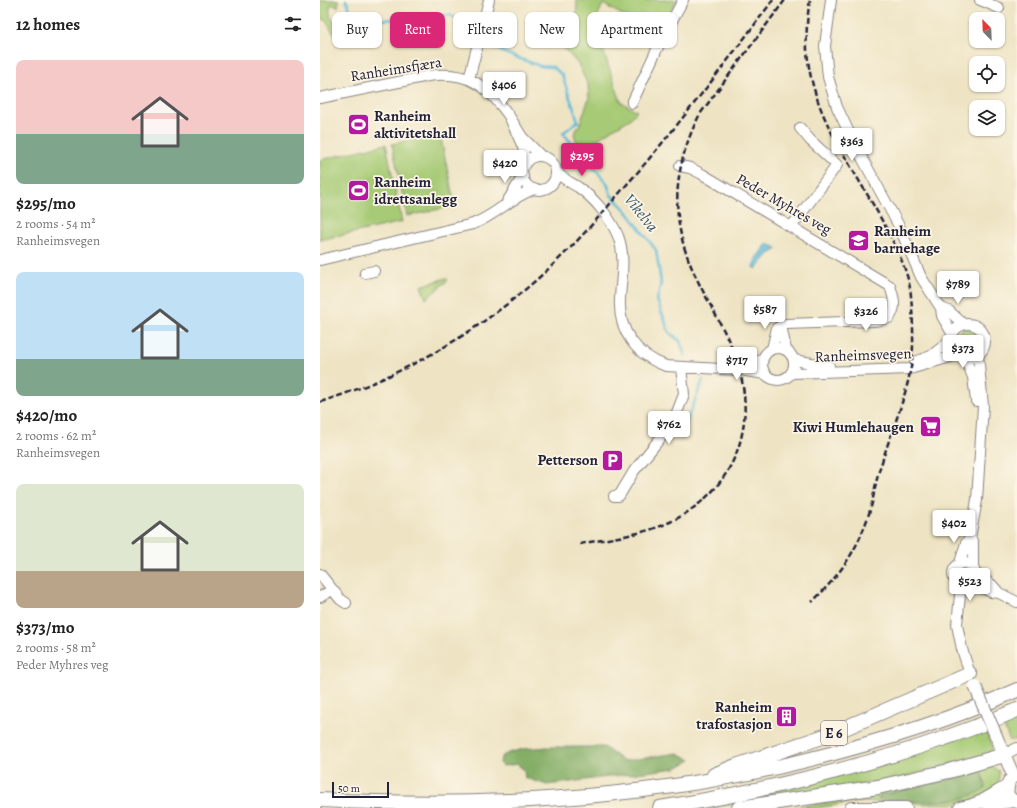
<!DOCTYPE html>
<html lang="en">
<head>
<meta charset="utf-8">
<style>
  body { margin:0; font-family:Alegreya,serif; background:#f2f2f2; color:#222; height:100vh; display:flex; flex-direction:column; font-size:15px; white-space:nowrap }
  * { box-sizing:border-box; margin:0 }
  p { font-size:13px; color:#767676 }
  .icon { flex:none; width:22px; height:22px; fill:none; stroke:currentColor; stroke-width:2; stroke-linecap:round; stroke-linejoin:round }
  .map { position:relative; flex:1; overflow:hidden }
  .details { display:flex; flex-direction:column; background:#fff; width:320px }
  .details>* { flex:none }
  .banner { position:absolute; left:12px; top:12px; width:380px; height:36px; display:flex; gap:8px }
  .needle { width:26px; rotate:337deg }
  .tools { position:absolute; left:649px; top:12px; display:grid; gap:8px }
  .tools a { display:grid; place-items:center; width:36px; height:36px; border-radius:8px; background:#fff; box-shadow:0 1px 3px #0004; font-size:20px }
  .scale { position:absolute; left:12px; bottom:10px; width:57px; box-sizing:border-box; padding-left:4px; border:2px solid #22223b; border-top:0; font-size:11px; line-height:14px; white-space:nowrap; color:#22223b; -webkit-text-stroke:3px #fcf5e5; paint-order:stroke }
  .price { position:absolute; translate:-50% -34px; padding:0 9px; border-radius:4px; background:#fff; color:#222; font-size:13px; line-height:26px; filter:drop-shadow(0 1px 2px #0008) }
  .price::after { content:''; position:absolute; left:50%; top:24px; width:12px; height:9px; margin-left:-6px; background:inherit; clip-path:polygon(0 0,100% 0,50% 100%) }
  .price.current { background:#db2777; color:#fff }
  ul { padding:0; list-style:none }
  li { display:grid; align-content:center; gap:8px; height:212px; padding:0 16px }
  li span { display:grid; place-items:center; height:124px; border-radius:8px; color:#555 }
  li>.icon { margin-inline-start:auto }
  span .icon { width:72px; height:72px; fill:#fffc; stroke-width:1 }
  li b { font-size:17px }
  h2 { display:flex; justify-content:space-between; align-items:center; height:48px; padding:0 16px; font-size:17px }
  .tag { padding:0 14px; border-radius:8px; background:#fff; box-shadow:0 1px 3px #0004; font-size:14px; line-height:36px }
  .tag.current { background:#db2777; color:#fff }
  main { display:flex; flex:1; min-height:0 }
  .map>svg:first-child { display:block }
  .green { fill:#a6ca74; stroke:#647658; fill-rule:evenodd }
  .forest { fill:#84ae66; stroke:#536850 }
  .water { fill:#59b9d8; stroke:#3e6e8a }
  .lines { fill:none; stroke-linecap:round; stroke-linejoin:round }
  .stream { stroke:#59b9d8; stroke-width:2.5 }
  .minor-casing { stroke:#888380; stroke-width:12 }
  .major-casing { stroke:#888380; stroke-width:14 }
  .highway-casing { stroke:#888380; stroke-width:16 }
  .minor { stroke:#fff; stroke-width:10 }
  .major { stroke:#fff; stroke-width:12 }
  .highway { stroke:#fff; stroke-width:14 }
  .rail { stroke:#22223b; stroke-width:2.5; stroke-dasharray:6 3; stroke-linecap:butt }
  .major-bridge-casing { stroke:#888380; stroke-width:14; stroke-linecap:butt }
  .major-bridge { stroke:#fff; stroke-width:12 }
  .labels { text-anchor:middle; dominant-baseline:central; stroke-width:3.5; stroke-linejoin:round; paint-order:stroke }
  .shield { fill:#fcf5e5; stroke:#63616e; stroke-width:1 }
  .shield-label { font-size:14px; font-weight:bold; fill:#22223b }
  .street-label { font-size:15px; fill:#22223b; stroke:#fcf5e5 }
  .poi-label { font-size:15px; font-weight:bold; fill:#22223b; stroke:#fcf5e5; text-anchor:start }
  .water-label { font-size:16px; font-style:italic; fill:#355772; stroke:#fcf5e5 }
</style>
</head>
<body>
<main>
<section class="details">
<h2>12 homes<svg class="icon" aria-label="filters" viewBox="0 0 24 24"><path d="M4 7h16M4 17h16"/><circle cx="9" cy="7" r="2"/><circle cx="15" cy="17" r="2"/></svg></h2>
<ul>
<li><span style="background:linear-gradient(#f6c9c9 60%,#7fa58c 0)"><svg class="icon" aria-label="home" viewBox="0 0 24 24"><path d="M3 11l9-7 9 7M6 9v11h12V9"/></svg></span><div><b>$295/mo</b><p>2 rooms · 54 m²</p><p>Ranheimsvegen</p></div></li>
<li><span style="background:linear-gradient(#bfe0f5 70%,#7fa58c 0)"><svg class="icon" aria-label="home" viewBox="0 0 24 24"><path d="M3 11l9-7 9 7M6 9v11h12V9"/></svg></span><div><b>$420/mo</b><p>2 rooms · 62 m²</p><p>Ranheimsvegen</p></div></li>
<li><span style="background:linear-gradient(#dfe7d0 70%,#b9a48a 0)"><svg class="icon" aria-label="home" viewBox="0 0 24 24"><path d="M3 11l9-7 9 7M6 9v11h12V9"/></svg></span><div><b>$373/mo</b><p>2 rooms · 58 m²</p><p>Peder Myhres veg</p></div></li>
</ul>
</section>
<div class="map">
<svg width="697" height="808" viewBox="0 0 697 808">
  <rect width="100%" height="100%" fill="#fcf5e5"/>
  <filter id="ink" filterUnits="userSpaceOnUse"><feTurbulence type="fractalNoise" baseFrequency=".025" numOctaves="2"/><feDisplacementMap in="SourceGraphic" scale="8" xChannelSelector="R" yChannelSelector="G"/><feConvolveMatrix kernelMatrix="1 2 1 2 8 2 1 2 1" color-interpolation-filters="sRGB"/></filter>
  <filter id="wash" filterUnits="userSpaceOnUse"><feTurbulence type="fractalNoise" baseFrequency=".012" numOctaves="4" result="noise"/><feDisplacementMap in="SourceGraphic" scale="16" xChannelSelector="R" yChannelSelector="G"/><feGaussianBlur stdDeviation="0.9" result="paint"/><feColorMatrix in="noise" values="0 0 0 0 0 0 0 0 0 0 0 0 0 0 0 0 0 1.4 0 .05"/><feComposite in="paint" operator="in"/></filter>
  <g filter="url(#wash)">
    <rect width="100%" height="100%" fill="#eee4c4"/>
    <path class="green" d="M0 0H19L18 7 11 4C6 20 18 23 21 35L13 33 6 21 0 18Z
      M257 0H357L341 26 337 35 283 4 274 24 301 102 317 111 310 119 282 136 266 151 257 143 254 134 260 124 269 98 268 85 258 64 237 41C257 27 256 23 257 0Z
      M120 134 135 206 87 216 72 144Z
      M66 144 82 222 0 240V160Z
      M126 278 128 280 106 299 101 286Z
      M635 341a13 13 0 1 1 26 0a13 13 0 1 1-26 0Z
      M697 716V739L690 741 682 723Z
      M665 729 673 747 671 753 584 777 422 805 376 808Z
      M670 765 679 771V782L674 790 650 801 634 804H604L587 802H532L497 808H474L559 793ZM661 772 666 784 619 801 558 798 559 796Z"/>
    <path class="forest" d="M228 747H284L303 761 358 753 371 760 356 768 227 785 205 778 204 770 197 764 183 766 180 763 181 757 188 753 203 749Z
      M661 772 666 787C643 808 588 800 558 799L559 796Z"/>
    <path class="water" d="M448 243 458 249 449 254 436 269 433 267 436 258Z"/>
    <g class="lines">
      <path class="stream" d="M26 0 31 12C47 23 64 20 82 18
        M94 17 130 15 144 23 158 36
        M162 38 182 52 220 66 233 67 242 75 258 121 243 133 287 183 291 195 305 209 336 250 341 283 337 300 349 332 360 341 365 356
        M366 423 383 380"/>
    </g>
  </g>
  <g filter="url(#ink)">
    <g class="lines">
      <defs>
        <path id="minor" d="M511 0 505 46 508 77 517 107 533 141 579 226 601 277 621 308 622 316 632 333
          M660 0 679 8
          M149 79 169 0
          M0 98 108 76C147 70 167 85 189 116
          M312 103 337 49 363 0
          M202 173a17 17 0 1 1 34 0a17 17 0 1 1-34 0Z
          M205 164 203 147 189 116 202 137 221 156
          M360 166 370 168 382 174 570 286C574 298 577 307 569 318L555 321 466 324 457 328 452 349
          M236 171C242 179 250 182 258 187 274 198 290 217 298 236 306 257 301 278 300 299 298 331 316 355 346 366L420 370 445 374
          M187 202 203 176
          M472 226 517 165 490 140 480 128
          M0 260 153 224C175 216 191 197 214 189
          M45 273 54 271
          M621 308 629 311 643 324
          M631 341a17 17 0 1 1 34 0a17 17 0 1 1-34 0Z
          M461 325 466 350
          M442 364a16 16 0 1 1 32 0a16 16 0 1 1-32 0Z
          M645 358 653 377 656 401
          M474 360 509 366
          M595 362 611 356 630 341
          M411 366 442 360
          M472 373 590 369 637 355
          M294 496H299L314 471 342 436 356 415 364 394 361 368
          M650 538 653 543V566
          M633 574a11 11 0 1 1 22 0a11 11 0 1 1-22 0Z
          M640 563 646 543 650 538 657 500 663 406 658 355
          M655 573 672 585 679 593 697 602
          M0 574 20 599 26 603
          M651 583 671 592 679 593
          M641 585 637 625 642 649 650 674
          M0 597 12 590
          M684 755 697 748"/>
        <path id="major" d="M681 747 694 777
          M689 781 687 793 691 799 697 802
          M662 802 673 804 693 801
          M531 808H586
          M640 808C659 805 670 796 686 787"/>
        <path id="highway" d="M394 775 416 766 511 734 650 674
          M0 800C162 808 325 800 483 761 556 743 629 721 697 690
          M340 808C462 788 583 759 697 710
          M419 808 558 787 629 771 684 755"/>
      </defs>
      <use href="#minor" class="minor-casing"/>
      <use href="#major" class="major-casing"/>
      <use href="#highway" class="highway-casing"/>
      <use href="#minor" class="minor"/>
      <use href="#major" class="major"/>
      <use href="#highway" class="highway"/>
      <path class="rail" d="M490 0C473 96 523 147 565 226 576 247 589 272 591 296 593 318 594 340 592 361 587 396 572 429 562 462 557 475 555 489 552 503 541 545 523 572 492 602
        M0 402C91 374 174 323 242 256 269 230 292 201 317 173 365 117 409 59 453 0
        M260 544C289 538 323 535 350 522 418 489 441 420 413 351 398 313 372 280 362 239 351 196 360 152 380 114L465 0"/>
      <defs>
        <path id="major-bridge" d="M655 686 679 743"/>
      </defs>
      <use href="#major-bridge" class="major-bridge-casing"/>
      <use href="#major-bridge" class="major-bridge"/>
    </g>
  </g>
  <defs>
    <symbol id="stadium-square" viewBox="-11 -11 22 22"><rect x="-9" y="-9" width="18" height="18" rx="4" fill="#b5179e" stroke="#fcf5e5"/><path d="M0-5a6.5 5 0 1 0 0 10a6.5 5 0 1 0 0-10ZM-3.5-1.8h7v3.6h-7Z" fill="#fff"/></symbol>
    <symbol id="school-square" viewBox="-11 -11 22 22"><rect x="-9" y="-9" width="18" height="18" rx="4" fill="#b5179e" stroke="#fcf5e5"/><path d="M0-5L7-2L0 1L-7-2ZM-4 1L0 2.5L4 1V4Q0 6-4 4Z" fill="#fff"/></symbol>
    <symbol id="supermarket-square" viewBox="-11 -11 22 22"><rect x="-9" y="-9" width="18" height="18" rx="4" fill="#b5179e" stroke="#fcf5e5"/><path d="M-6-5.5h2.5l.6 2H6L4.5 2H-2.5L-4.4-4H-6ZM-1.5 3.2a1.3 1.3 0 1 0 .1 0ZM3 3.2a1.3 1.3 0 1 0 .1 0Z" fill="#fff"/></symbol>
    <symbol id="parking-square" viewBox="-11 -11 22 22"><rect x="-9" y="-9" width="18" height="18" rx="4" fill="#b5179e" stroke="#fcf5e5"/><path d="M-3.5-5.5H1a3.5 3.5 0 0 1 0 7H-1V5.5H-3.5ZM-1-3.4V-.6H.8a1.4 1.4 0 0 0 0-2.8Z" fill="#fff"/></symbol>
    <symbol id="building-square" viewBox="-11 -11 22 22"><rect x="-9" y="-9" width="18" height="18" rx="4" fill="#b5179e" stroke="#fcf5e5"/><path d="M-4-6H4V6H1V3H-1V6H-4ZM-2.5-4.3h1.7v1.8h-1.7ZM.8-4.3h1.7v1.8H.8ZM-2.5-1h1.7V.8h-1.7ZM.8-1h1.7V.8H.8Z" fill="#fff"/></symbol>
  </defs>
  <g fill-rule="evenodd">
    <use href="#stadium-square" x="26" y="112" width="25" height="25"/>
    <use href="#stadium-square" x="26" y="178" width="25" height="25"/>
    <use href="#school-square" x="526" y="228" width="25" height="25"/>
    <use href="#supermarket-square" x="598" y="414" width="25" height="25"/>
    <use href="#parking-square" x="280" y="448" width="25" height="25"/>
    <use href="#building-square" x="454" y="704" width="25" height="25"/>
  </g>
  <g class="labels">
    <rect class="shield" x="501" y="721" width="26" height="24" rx="3"/>
    <g class="shield-label">
      <text x="514" y="733">E 6</text>
    </g>
    <g class="street-label">
      <text transform="translate(76 69) rotate(-9)">Ranheimsfjæra</text>
      <text transform="translate(464 204) rotate(30)">Peder Myhres veg</text>
      <text transform="translate(543 355) rotate(-2)">Ranheimsvegen</text>
    </g>
    <g class="poi-label">
      <text x="54" y="116">Ranheim<tspan x="54" dy="17">aktivitetshall</tspan></text>
      <text x="54" y="182">Ranheim<tspan x="54" dy="17">idrettsanlegg</tspan></text>
      <text x="554" y="231">Ranheim<tspan x="554" dy="17">barnehage</tspan></text>
      <text x="594" y="427" text-anchor="end">Kiwi Humlehaugen</text>
      <text x="278" y="460" text-anchor="end">Petterson</text>
      <text x="452" y="707" text-anchor="end">Ranheim<tspan x="452" dy="17">trafostasjon</tspan></text>
    </g>
    <g class="water-label">
      <text transform="translate(321 213) rotate(51)">Vikelva</text>
    </g>
  </g>
</svg>
<div class="tools">
<a><svg class="needle" viewBox="-14 -14 28 28"><path d="M0-13l5 13h-10z" fill="#e53935"/><path d="M0 13l5-13h-10z" fill="#767676"/></svg></a>
<a><svg class="icon" aria-label="locate" viewBox="0 0 24 24"><circle cx="12" cy="12" r="6"/><path d="M12 2v4M12 18v4M2 12h4M18 12h4"/></svg></a>
<a><svg class="icon" aria-label="layers" viewBox="0 0 24 24"><path d="M12 4l9 5-9 5-9-5zM3 14l9 5 9-5"/></svg></a>
</div>
<div class="scale">50 m</div>
<b class="price" style="left:184px;top:106px">$406</b>
<b class="price" style="left:532px;top:162px">$363</b>
<b class="price current" style="left:262px;top:177px">$295</b>
<b class="price" style="left:185px;top:184px">$420</b>
<b class="price" style="left:638px;top:305px">$789</b>
<b class="price" style="left:445px;top:330px">$587</b>
<b class="price" style="left:546px;top:332px">$326</b>
<b class="price" style="left:643px;top:369px">$373</b>
<b class="price" style="left:417px;top:381px">$717</b>
<b class="price" style="left:349px;top:445px">$762</b>
<b class="price" style="left:634px;top:544px">$402</b>
<b class="price" style="left:650px;top:602px">$523</b>
<div class="banner">
<a class="tag">Buy</a>
<a class="tag current">Rent</a>
<a class="tag">Filters</a>
<a class="tag">New</a>
<a class="tag">Apartment</a>
</div>
</div>
</main>
</body>
</html>
